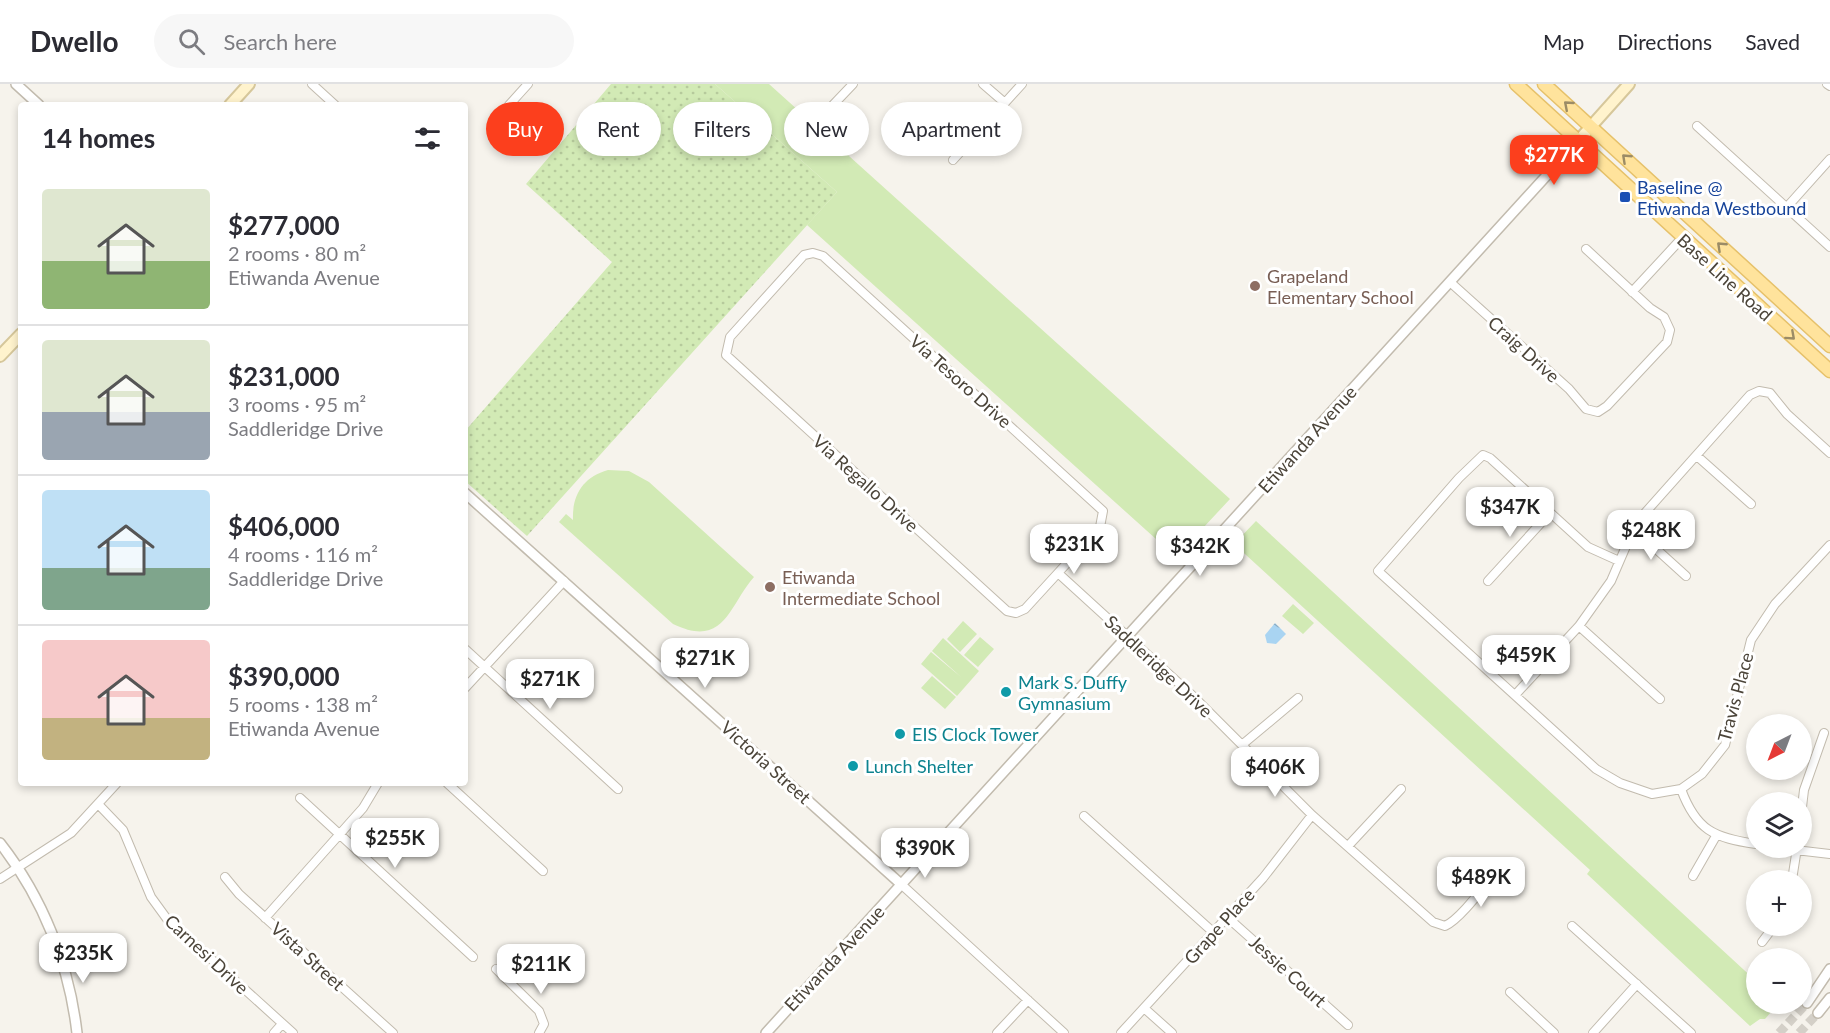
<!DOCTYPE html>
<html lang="en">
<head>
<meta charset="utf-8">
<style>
  body { margin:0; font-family:Lato,sans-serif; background:#f7f7f7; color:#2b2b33; height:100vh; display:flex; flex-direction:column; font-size:22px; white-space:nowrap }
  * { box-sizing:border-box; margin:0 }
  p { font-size:20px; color:#7c7c81 }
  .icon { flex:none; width:33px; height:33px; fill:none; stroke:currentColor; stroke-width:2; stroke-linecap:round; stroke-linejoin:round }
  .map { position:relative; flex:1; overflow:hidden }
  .details { position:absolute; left:18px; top:18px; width:450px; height:684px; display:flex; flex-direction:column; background:#fff; border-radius:6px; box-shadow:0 3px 9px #0003 }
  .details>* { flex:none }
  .top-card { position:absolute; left:486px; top:18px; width:570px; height:54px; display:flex; gap:12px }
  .needle { width:39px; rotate:222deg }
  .buttons { position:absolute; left:1746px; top:630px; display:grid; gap:12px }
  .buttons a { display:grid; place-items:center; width:66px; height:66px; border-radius:50%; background:#fff; box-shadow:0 3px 9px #0003; font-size:30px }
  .price { position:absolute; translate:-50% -51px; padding:0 14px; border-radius:12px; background:#fff; color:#222; font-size:20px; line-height:39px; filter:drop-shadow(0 2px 3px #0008) }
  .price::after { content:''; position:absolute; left:50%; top:36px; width:18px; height:14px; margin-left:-9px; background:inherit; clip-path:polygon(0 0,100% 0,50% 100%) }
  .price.on { background:#fc3f1d; color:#fff }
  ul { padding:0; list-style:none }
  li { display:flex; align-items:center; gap:18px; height:150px; padding:0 24px }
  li+li { border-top:2px solid #e1e1e2 }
  li span { display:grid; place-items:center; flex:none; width:168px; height:120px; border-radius:6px; color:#555 }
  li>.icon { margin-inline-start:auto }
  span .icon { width:72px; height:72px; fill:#fffc; stroke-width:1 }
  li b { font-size:26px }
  h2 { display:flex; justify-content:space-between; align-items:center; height:72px; padding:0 24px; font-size:26px }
  .tag { padding:0 21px; border-radius:27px; background:#fff; box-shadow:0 3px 9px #0003; font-size:21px; line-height:54px }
  .tag.on { background:#fc3f1d; color:#fff }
  header { display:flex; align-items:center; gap:36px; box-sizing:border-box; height:84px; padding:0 30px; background:#fff; border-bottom:2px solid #e1e1e2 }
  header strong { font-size:28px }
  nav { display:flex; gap:33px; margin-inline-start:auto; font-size:21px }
  .search { width:420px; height:54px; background:#f7f7f7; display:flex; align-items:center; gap:15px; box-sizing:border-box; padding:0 21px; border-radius:33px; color:#7c7c81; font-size:22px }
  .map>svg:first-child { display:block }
  .park { fill:#d2eab5 }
  .garden { fill:url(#garden-dots) }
  .water { fill:url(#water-ripples) }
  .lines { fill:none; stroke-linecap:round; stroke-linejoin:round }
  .tertiary-tunnel { stroke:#d4d0c8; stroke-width:9; stroke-dasharray:9 4.5; stroke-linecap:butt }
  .minor-casing { stroke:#c2bbae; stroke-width:10 }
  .tertiary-casing { stroke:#c2bbae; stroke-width:12 }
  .secondary-casing { stroke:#d6c79b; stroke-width:14 }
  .primary-casing { stroke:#e6c16a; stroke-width:15 }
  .minor { stroke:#fff; stroke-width:8 }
  .tertiary { stroke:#fff; stroke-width:9 }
  .secondary { stroke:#fff3cd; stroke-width:10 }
  .primary { stroke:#ffe39c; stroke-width:12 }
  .oneway { stroke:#9c8c66 }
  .transit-dot { fill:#1a4fb4; stroke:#fff; stroke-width:2 }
  .education-dot { fill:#8d6e63; stroke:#fff; stroke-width:2 }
  .culture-dot { fill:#0f9aa8; stroke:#fff; stroke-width:2 }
  .labels { text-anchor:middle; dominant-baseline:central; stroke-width:6; stroke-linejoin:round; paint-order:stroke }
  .transit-label { font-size:18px; fill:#164399; stroke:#fff; text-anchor:start }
  .education-label { font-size:18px; fill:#785e54; stroke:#fff; text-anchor:start }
  .street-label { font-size:18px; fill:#4b4439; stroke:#fff }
  .culture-label { font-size:18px; fill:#0d838f; stroke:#fff; text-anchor:start }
</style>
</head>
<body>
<header>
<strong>Dwello</strong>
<div class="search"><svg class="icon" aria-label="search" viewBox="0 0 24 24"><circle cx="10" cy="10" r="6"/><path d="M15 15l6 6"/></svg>Search here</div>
<nav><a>Map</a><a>Directions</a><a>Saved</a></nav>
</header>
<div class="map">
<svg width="1830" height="949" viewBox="0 0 1830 949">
  <defs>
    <pattern id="garden-dots" width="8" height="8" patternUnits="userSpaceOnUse" patternTransform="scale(1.5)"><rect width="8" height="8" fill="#d2eab5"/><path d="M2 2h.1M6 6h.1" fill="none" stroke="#b6ca9c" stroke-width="1.8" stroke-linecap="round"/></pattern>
    <pattern id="water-ripples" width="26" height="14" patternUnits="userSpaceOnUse" patternTransform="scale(1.5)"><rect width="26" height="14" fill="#a9d4f2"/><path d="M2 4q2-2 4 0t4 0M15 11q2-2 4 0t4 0" fill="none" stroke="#8caec5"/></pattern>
  </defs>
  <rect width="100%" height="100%" fill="#f6f3ec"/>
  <path class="park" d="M715 0H769L1230 415 1176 473 807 141 837 108Z
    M608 386 629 387 649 398 754 493C729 521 725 565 673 540L559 438 566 430 573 436C572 411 583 393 608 386Z
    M1256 437 1756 897V920H1778L1765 935H1760L1750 942 1587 790 1590 786 1234 460Z
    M1293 520 1314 539 1303 550 1282 532Z
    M963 537 977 550 960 568 947 555Z
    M980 553 994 565 978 583 964 571Z
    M943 554 979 587 957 612 921 580 931 568 961 593 932 567Z
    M932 592 956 613 945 625 921 604Z"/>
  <path class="garden" d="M611 0H715L837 108 527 452 465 397V347L612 178 526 100Z"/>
  <path class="water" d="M1275 539 1286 550 1276 560 1267 559 1265 551Z"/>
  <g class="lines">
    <path class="tertiary-tunnel" d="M1779 949 1807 919
      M1799 949 1818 929"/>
    <defs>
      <path id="minor" d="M312 0 335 21
        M983 0 1005 19
        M1827 0 1830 2
        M509 21 528 0
        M832 22 853 0
        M1697 42 1830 163
        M953 76 1022 0
        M1787 123 1830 75
        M813 169 823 172 1103 427 1100 443 1025 525 1016 529 1007 527 726 271 730 253 804 171Z
        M1450 198 1569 305 1586 325 1598 328 1607 322 1667 258 1670 246 1664 233 1650 224 1586 165
        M1632 208 1682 154
        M1697 372 1751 420
        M1633 444 1686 492
        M1619 477 1588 463 1490 374 1483 371 1459 394 1378 487 1596 685 1620 699 1652 710 1681 705 1702 690 1725 661 1751 556 1775 520 1830 461
        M1058 489 1195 614 1312 731 1433 838 1445 842C1462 834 1486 799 1500 783
        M1488 497 1550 429
        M1579 542 1660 615
        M465 565 618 705
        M465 604 564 497
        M1516 610 1579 542 1611 497 1636 439 1750 311 1759 307 1770 309 1787 330 1830 369
        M1243 660 1298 614
        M447 699 543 787
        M1681 705C1696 746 1714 754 1756 760
        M300 714 473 873
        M98 720 123 746 151 813 167 835 293 949
        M1802 723 1804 706 1824 649
        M1084 732 1213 848
        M1348 762 1401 705
        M1778 764 1830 770
        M1693 792 1716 752
        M225 793 239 810 393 949
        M0 795 71 749 117 699
        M1792 796 1797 764
        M902 801 1064 949
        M1227 833 1348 941
        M265 834 363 724 378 699
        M1572 842 1691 949
        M1762 858 1774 842
        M496 885 539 927 544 940 539 949
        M1510 908 1554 949
        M1144 924 1172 949
        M274 949 282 940
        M997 949 1028 916
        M1121 949 1263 794 1312 731
        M1593 949 1637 900"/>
      <path id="tertiary" d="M16 0 39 21
        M465 409 902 801
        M0 759C43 814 69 880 77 949
        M1807 919 1830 885
        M1818 929 1830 914
        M766 949 1578 57"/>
      <path id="secondary" d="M230 21 249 0
        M1578 57 1629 0
        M0 272 21 250"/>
      <path id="primary" d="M1516 0 1830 287
        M1544 0 1830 262"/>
    </defs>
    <use href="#minor" class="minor-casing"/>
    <use href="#tertiary" class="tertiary-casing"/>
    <use href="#secondary" class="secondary-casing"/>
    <use href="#primary" class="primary-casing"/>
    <use href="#minor" class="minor"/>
    <use href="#tertiary" class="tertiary"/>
    <use href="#secondary" class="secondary"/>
    <use href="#primary" class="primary"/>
  </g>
  <defs><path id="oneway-chevron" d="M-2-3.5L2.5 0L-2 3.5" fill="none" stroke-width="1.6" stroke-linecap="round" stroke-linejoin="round" transform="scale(1.5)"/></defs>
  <g class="oneway">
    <use href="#oneway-chevron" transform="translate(1568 21) rotate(-139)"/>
    <use href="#oneway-chevron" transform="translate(1626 74) rotate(-137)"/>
    <use href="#oneway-chevron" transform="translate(1721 162) rotate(-137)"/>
    <use href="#oneway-chevron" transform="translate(1791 252) rotate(42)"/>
  </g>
  <rect class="transit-dot" x="1619" y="107" width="12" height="12" rx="3"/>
  <g class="education-dot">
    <circle cx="1255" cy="202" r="6"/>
    <circle cx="770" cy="503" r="6"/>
  </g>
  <g class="culture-dot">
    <circle cx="1006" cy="608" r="6"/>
    <circle cx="900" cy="650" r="6"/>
    <circle cx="853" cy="682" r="6"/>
  </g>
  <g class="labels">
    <g class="transit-label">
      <text x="1637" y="103">Baseline @<tspan x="1637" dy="21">Etiwanda Westbound</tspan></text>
    </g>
    <g class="education-label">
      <text x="1267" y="192">Grapeland<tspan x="1267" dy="21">Elementary School</tspan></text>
      <text x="782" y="493">Etiwanda<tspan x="782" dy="21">Intermediate School</tspan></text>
    </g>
    <g class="street-label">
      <text transform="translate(1725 193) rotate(42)">Base Line Road</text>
      <text transform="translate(1524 265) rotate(42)">Craig Drive</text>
      <text transform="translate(961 297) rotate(42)">Via Tesoro Drive</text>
      <text transform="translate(1307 355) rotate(-48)">Etiwanda Avenue</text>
      <text transform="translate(866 399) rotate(42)">Via Regallo Drive</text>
      <text transform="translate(1159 582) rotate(43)">Saddleridge Drive</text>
      <text transform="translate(1735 613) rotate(-75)">Travis Place</text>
      <text transform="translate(766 678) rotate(42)">Victoria Street</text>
      <text transform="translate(1219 842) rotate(-48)">Grape Place</text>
      <text transform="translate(207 870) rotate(43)">Carnesi Drive</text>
      <text transform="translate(308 872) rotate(42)">Vista Street</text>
      <text transform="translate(834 874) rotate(-47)">Etiwanda Avenue</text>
      <text transform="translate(1288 887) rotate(42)">Jessie Court</text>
    </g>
    <g class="culture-label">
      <text x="1018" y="598">Mark S. Duffy<tspan x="1018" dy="21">Gymnasium</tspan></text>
      <text x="912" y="650">EIS Clock Tower</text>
      <text x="865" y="682">Lunch Shelter</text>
    </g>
  </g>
</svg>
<div class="buttons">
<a><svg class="needle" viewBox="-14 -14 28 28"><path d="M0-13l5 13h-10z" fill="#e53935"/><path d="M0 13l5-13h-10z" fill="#7c7c81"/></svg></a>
<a><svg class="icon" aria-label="layers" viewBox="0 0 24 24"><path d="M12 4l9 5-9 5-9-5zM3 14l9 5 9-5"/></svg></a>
<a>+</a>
<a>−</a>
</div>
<b class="price on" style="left:1554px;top:102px">$277K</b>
<b class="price" style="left:1510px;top:454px">$347K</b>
<b class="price" style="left:1651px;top:477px">$248K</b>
<b class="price" style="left:1074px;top:491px">$231K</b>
<b class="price" style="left:1200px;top:493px">$342K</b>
<b class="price" style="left:1526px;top:602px">$459K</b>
<b class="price" style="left:705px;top:605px">$271K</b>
<b class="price" style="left:550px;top:626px">$271K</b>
<b class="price" style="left:1275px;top:714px">$406K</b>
<b class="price" style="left:395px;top:785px">$255K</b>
<b class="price" style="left:925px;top:795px">$390K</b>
<b class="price" style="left:1481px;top:824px">$489K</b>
<b class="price" style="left:83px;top:900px">$235K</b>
<b class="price" style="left:541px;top:911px">$211K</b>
<div class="top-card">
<a class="tag on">Buy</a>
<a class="tag">Rent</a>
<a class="tag">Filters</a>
<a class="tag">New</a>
<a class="tag">Apartment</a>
</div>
<section class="details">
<h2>14 homes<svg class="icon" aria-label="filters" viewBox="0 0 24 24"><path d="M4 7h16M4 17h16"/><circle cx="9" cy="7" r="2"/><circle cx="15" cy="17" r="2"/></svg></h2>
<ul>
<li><span style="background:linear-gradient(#dfe7d0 60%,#8fb573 0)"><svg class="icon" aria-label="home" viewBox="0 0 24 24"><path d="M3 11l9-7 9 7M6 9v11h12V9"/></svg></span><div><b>$277,000</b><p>2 rooms · 80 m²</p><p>Etiwanda Avenue</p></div></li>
<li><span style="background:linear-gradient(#dfe7d0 60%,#9aa5b1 0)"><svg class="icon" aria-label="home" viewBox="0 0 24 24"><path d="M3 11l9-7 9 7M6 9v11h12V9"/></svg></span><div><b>$231,000</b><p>3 rooms · 95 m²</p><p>Saddleridge Drive</p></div></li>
<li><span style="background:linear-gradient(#bfe0f5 65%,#7fa58c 0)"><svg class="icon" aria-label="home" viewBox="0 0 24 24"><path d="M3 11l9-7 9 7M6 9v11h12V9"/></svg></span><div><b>$406,000</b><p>4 rooms · 116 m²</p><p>Saddleridge Drive</p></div></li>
<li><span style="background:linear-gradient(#f6c9c9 65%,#c2b280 0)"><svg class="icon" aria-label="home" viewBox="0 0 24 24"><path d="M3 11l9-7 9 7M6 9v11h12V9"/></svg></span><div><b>$390,000</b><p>5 rooms · 138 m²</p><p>Etiwanda Avenue</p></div></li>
</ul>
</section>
</div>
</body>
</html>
